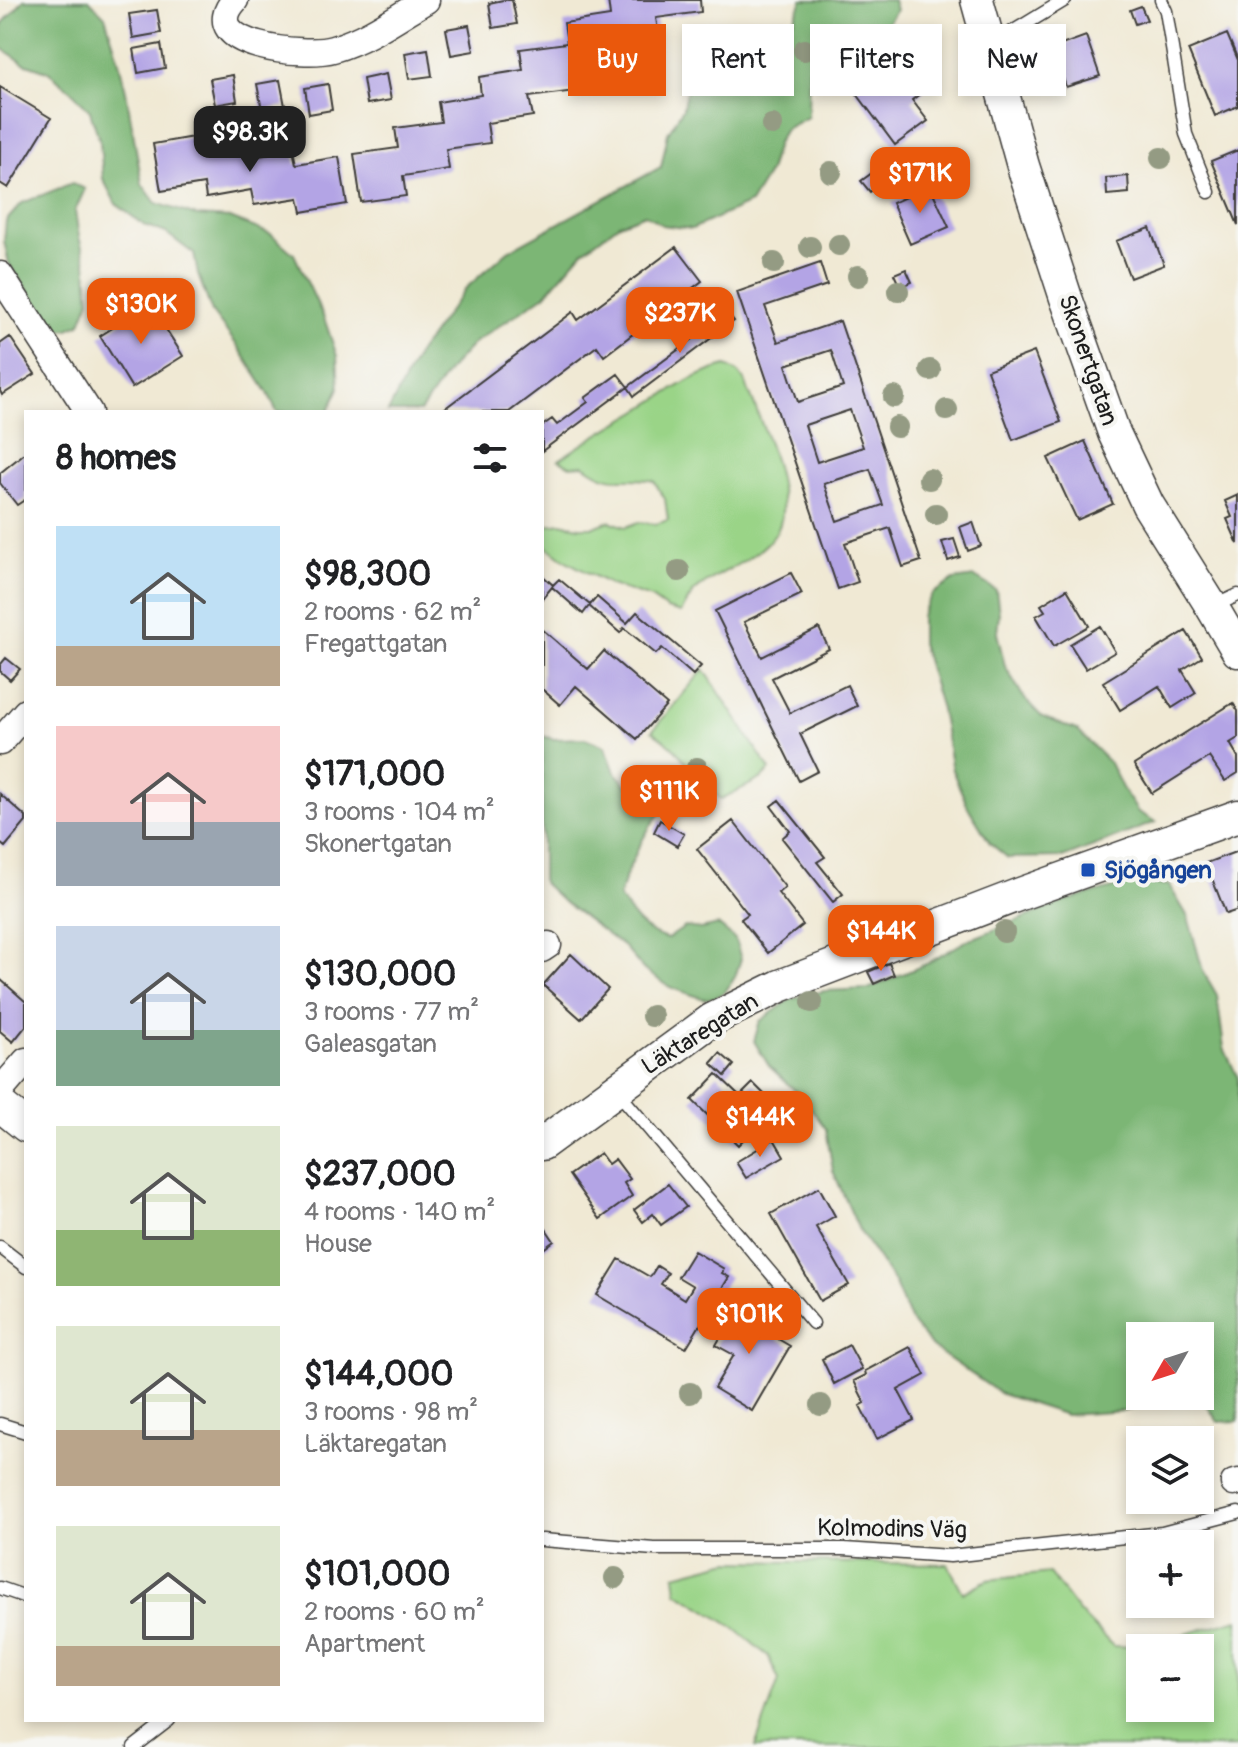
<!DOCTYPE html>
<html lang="en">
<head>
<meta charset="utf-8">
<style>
  body { margin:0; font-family:Pangolin,sans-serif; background:#f2f2f2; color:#202124; height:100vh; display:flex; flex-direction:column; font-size:30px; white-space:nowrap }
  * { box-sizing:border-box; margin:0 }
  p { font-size:26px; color:#757577 }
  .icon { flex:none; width:44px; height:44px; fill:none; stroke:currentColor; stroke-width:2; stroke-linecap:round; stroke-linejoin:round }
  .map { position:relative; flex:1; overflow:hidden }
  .details { position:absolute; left:24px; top:410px; width:520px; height:1312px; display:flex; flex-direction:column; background:#fff; border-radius:0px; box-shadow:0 4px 12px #0003 }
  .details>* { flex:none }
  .hud { position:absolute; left:568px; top:24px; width:550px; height:72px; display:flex; gap:16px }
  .needle { width:52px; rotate:231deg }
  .controls { position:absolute; left:1126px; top:1322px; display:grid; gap:16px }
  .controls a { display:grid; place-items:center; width:88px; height:88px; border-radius:0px; background:#fff; box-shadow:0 4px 12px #0003; font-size:40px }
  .price { position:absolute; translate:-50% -68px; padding:0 18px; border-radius:16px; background:#ea580c; color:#fff; font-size:26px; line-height:52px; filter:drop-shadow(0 2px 4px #0008) }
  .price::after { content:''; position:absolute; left:50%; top:48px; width:24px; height:18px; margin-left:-12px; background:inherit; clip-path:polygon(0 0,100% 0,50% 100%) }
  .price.current { background:#222; color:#fff }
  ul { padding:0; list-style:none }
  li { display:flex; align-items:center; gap:24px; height:200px; padding:0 32px }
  li span { display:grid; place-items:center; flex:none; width:224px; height:160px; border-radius:0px; color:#555 }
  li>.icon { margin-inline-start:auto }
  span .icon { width:96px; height:96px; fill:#fffc; stroke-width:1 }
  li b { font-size:34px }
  h2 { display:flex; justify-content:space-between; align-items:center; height:96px; padding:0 32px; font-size:34px }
  .chip { padding:0 28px; border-radius:0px; background:#fff; box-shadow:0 4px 12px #0003; font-size:28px; line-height:72px }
  .chip.current { background:#ea580c; color:#fff }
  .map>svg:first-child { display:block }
  .green { fill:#9ad487; stroke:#5b7852; stroke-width:2; fill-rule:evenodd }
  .forest { fill:#7bb674; stroke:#4c6948; stroke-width:2 }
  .building { fill:#b3a4e5; fill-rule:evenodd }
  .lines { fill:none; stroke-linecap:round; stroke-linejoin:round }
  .service-casing { stroke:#3c3b38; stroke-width:15 }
  .minor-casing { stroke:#3c3b38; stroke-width:29 }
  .tertiary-casing { stroke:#3c3b38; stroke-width:35 }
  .service { stroke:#fff; stroke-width:12 }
  .minor { stroke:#fff; stroke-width:26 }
  .tertiary { stroke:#fff; stroke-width:32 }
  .tree { fill:#949b83 }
  .transit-dot { fill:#1a4fb4; stroke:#f6f6f2; stroke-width:3 }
  .labels { text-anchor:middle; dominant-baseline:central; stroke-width:8; stroke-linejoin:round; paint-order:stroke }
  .street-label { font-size:24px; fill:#1c1c1c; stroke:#f6f6f2 }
  .transit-label { font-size:24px; font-weight:bold; fill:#164399; stroke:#f6f6f2; text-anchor:start }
</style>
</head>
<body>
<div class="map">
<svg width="1238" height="1747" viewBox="0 0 1238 1747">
  <rect width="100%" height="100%" fill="#f6f6f2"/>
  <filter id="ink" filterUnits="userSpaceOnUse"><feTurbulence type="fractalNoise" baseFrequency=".0125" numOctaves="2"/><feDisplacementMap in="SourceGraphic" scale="16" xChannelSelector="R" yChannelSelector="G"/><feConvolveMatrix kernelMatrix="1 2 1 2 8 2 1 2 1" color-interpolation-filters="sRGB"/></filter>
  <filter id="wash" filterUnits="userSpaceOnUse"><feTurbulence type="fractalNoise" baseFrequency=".006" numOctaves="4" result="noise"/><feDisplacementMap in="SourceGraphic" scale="32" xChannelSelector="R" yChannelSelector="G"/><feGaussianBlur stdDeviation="1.8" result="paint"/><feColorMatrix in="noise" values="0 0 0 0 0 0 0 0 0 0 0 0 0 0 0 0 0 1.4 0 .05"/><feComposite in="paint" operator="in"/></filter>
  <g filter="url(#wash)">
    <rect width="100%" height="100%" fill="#f0e9d4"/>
    <path class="green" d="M726 366 738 372 745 381C758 416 795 494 778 529 772 541 758 552 747 559 730 570 709 578 694 592 689 598 685 606 681 613L667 609 651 598 611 585 568 562 542 543V530L548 525 561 523 579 527H594L609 521 626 527 639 522 656 524 668 520 665 499 654 481C623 475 613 487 584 465L570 466 559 460C584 442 611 427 638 411 666 394 694 374 726 366Z
      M704 669 770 770 761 779 721 799 699 778 672 746 652 731Z
      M729 1561 948 1564 963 1593 987 1580 1049 1573 1079 1612 1113 1646 1140 1647 1238 1619V1747H755L779 1680 768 1656 733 1627 677 1592 675 1575ZM1200 1648V1708H1140V1648Z"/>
    <path class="forest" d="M24 0H89L105 16 118 58 126 91 142 184 156 203 197 216 230 218 271 234 294 254 324 318 337 356 339 388 328 412H277L268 393 239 348 212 312 198 275 194 254 166 233 144 225 116 204 103 179 100 142 90 111 72 91 47 71 24 63 0 47 3 23Z
      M802 0H893L896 10 883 30 841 55 809 68 808 117 785 129 777 143 769 172 750 203 692 229 662 225 645 214 619 224 582 252 545 295 475 342 449 370 420 412H388L417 355 465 289 508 251 661 167 668 133 683 108 689 77 702 62 741 46 777 38 794 20Z
      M72 183 85 189 75 211 79 237 86 262 90 300 81 323 69 329 56 330 9 264 4 241 6 221 22 203Z
      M975 577 996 590 999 613 997 633 1005 666 1024 698 1042 717 1077 730 1110 763 1122 788 1138 812 1156 822 1065 857 1008 858 990 843 968 807 952 770 941 709 921 643V616L932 594 954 580Z
      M542 736 554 739 585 738 605 746 615 772 628 787 649 784 671 790 679 803C673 806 666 809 662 812 646 826 624 877 619 897 634 919 642 931 667 939L685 927 701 929 718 925 735 939 741 959 735 977 725 992 716 997 704 999 670 987 644 970 624 947 561 900 542 882Z
      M1131 883 1169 885 1188 917 1203 971 1217 995 1224 1048 1238 1078V1421L1218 1422 1202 1398 1196 1396H1200V1336H1140V1396H1165L1154 1402 1125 1411 1066 1415 1001 1394 932 1347 910 1320 895 1284 859 1230 833 1171 826 1129 804 1099 769 1066 754 1041 760 1021 791 999 824 991 868 989 926 964 966 941 1069 900Z"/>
    <g id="blocks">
      <path class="building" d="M503 0H512L517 24 493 28 489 3Z
        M608 0H700L701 12 656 18 659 37 614 44 617 64 572 70 575 91 529 97 533 116 487 123 490 143 446 149 449 169 403 176 406 196 361 202 354 154 398 148 395 128 441 122 438 102 481 95 479 77 523 70 520 49 567 43 564 23 610 16Z
        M1141 6 1147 20 1135 24 1130 10Z
        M157 10 161 33 133 38 129 14Z
        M469 25 474 51 451 55 446 29Z
        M1227 34 1238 60V106L1215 116 1188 50Z
        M1086 36 1100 76 1066 87 1053 48Z
        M161 44 165 68 138 73 134 49Z
        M911 48 936 82 912 100 928 121 895 145 854 90Z
        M428 49 432 76 409 79 405 53Z
        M386 74 391 100 367 104 363 79Z
        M233 75 237 101 215 105 210 79Z
        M280 80 285 106 262 110 257 84Z
        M328 84 332 110 309 114 305 88Z
        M0 87 51 118 8 188 0 183Z
        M199 136 201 149 246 142 248 158 293 150 296 164 339 157 347 204 302 212 299 198 254 205 251 190 206 198 204 184 161 191 153 144Z
        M1238 150V225L1211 161Z
        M876 170 885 181 870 192 861 181Z
        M1128 176 1129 193 1107 195 1106 178Z
        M930 186 949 227 910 244 892 203Z
        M1150 228 1164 265 1130 278 1116 241Z
        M676 247 702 281 604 356 597 346 509 412H440L573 312 578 320Z
        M820 263 827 285 765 306 778 342 840 321 921 561 903 567 890 528 845 543 858 582 838 589 737 292ZM831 350 843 387 798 402 786 365ZM850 410 863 447 817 462 805 425ZM870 469 883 505 837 521 824 484Z
        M906 269 912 282 900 287 894 274Z
        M150 304 183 356 132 388 100 336Z
        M728 313 734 321 634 396 628 387Z
        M10 337 35 374 2 395 0 391V344Z
        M1034 352 1061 422 1013 440 987 370Z
        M618 374 628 387 542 451V426L552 419 557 425 588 402 585 398Z
        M1085 441 1113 504 1077 520 1048 458Z
        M26 452V499L17 505 0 483V473Z
        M1238 495V544L1227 519 1232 517 1225 501Z
        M973 522 981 546 968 551 960 527Z
        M954 539 960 557 948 561 942 542Z
        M791 573 802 594 744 622 762 657 819 628 829 649 772 678 790 713 847 685 857 706 800 734 818 771 799 781 715 611Z
        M542 575 553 585 559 579 590 605 597 597 627 623 637 612 701 666 693 675 662 648 656 654 624 628 620 633 589 606 583 614 552 587 542 599Z
        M1067 589 1089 626 1054 646 1036 616 1045 611 1041 605Z
        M1100 626 1115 652 1086 669 1070 644Z
        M542 629 588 669 604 651 667 705 637 739 576 686 560 705 542 689Z
        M1186 631 1202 657 1182 670 1196 693 1172 708 1159 686 1120 710 1103 682Z
        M6 658 20 669 10 680 0 671V665Z
        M1233 703 1238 711V738L1230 743 1238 757V773L1225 781 1209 757 1152 793 1134 765Z
        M0 794 26 817V822L5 847 0 843Z
        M779 800 825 857 817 862 843 894 833 902 782 838 790 831 771 806Z
        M660 820 684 834 677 846 654 832Z
        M733 821 785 887 778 893 803 925 768 953 741 919 748 914 697 849Z
        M1238 851V910L1226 914 1206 863Z
        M571 954 608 989 581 1019 543 985Z
        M889 963 894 975 874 984 868 972Z
        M0 979 26 1002V1026L13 1042 0 1031Z
        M720 1053 734 1065 725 1076 711 1063Z
        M717 1074 740 1096 753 1083 776 1106 738 1145 692 1100Z
        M774 1139 784 1156 746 1178 736 1162Z
        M600 1153 608 1164 615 1159 630 1179 624 1183 632 1196 600 1219 569 1175Z
        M668 1184 686 1207 661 1225 653 1214 643 1222 634 1210Z
        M819 1187 835 1216 816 1227 849 1285 820 1301 771 1214Z
        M542 1223 554 1241 542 1250Z
        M694 1251 724 1269 722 1273 729 1277 686 1348 597 1295 619 1259 650 1277 657 1266 668 1273 661 1284 685 1299 693 1286 678 1277Z
        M745 1295 765 1306 754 1325 790 1346 752 1411 714 1388 734 1355 716 1345Z
        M849 1345 862 1369 834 1384 822 1359Z
        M910 1347 925 1375 898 1390 914 1420 877 1439 860 1406 865 1403 854 1381 866 1375 865 1371Z"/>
    </g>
  </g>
  <g filter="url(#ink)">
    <use href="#blocks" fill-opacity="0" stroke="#3c3b38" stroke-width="2"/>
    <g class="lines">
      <defs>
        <path id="service" d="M1161 0 1166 11 1186 134 1209 192
          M991 45 1065 0
          M1212 607 1238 595
          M616 1090 813 1323
          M0 1247 26 1267
          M0 1424 26 1432
          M542 1540 654 1549H844L950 1556 1162 1533 1238 1513
          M0 1588 26 1597
          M134 1747 169 1720"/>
        <path id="minor" d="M235 0C193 47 307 57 333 49 367 39 396 18 426 0
          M0 275 89 412
          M0 742 26 712
          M542 949 548 945
          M0 1091 26 1061
          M1234 1483 1238 1482"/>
        <path id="tertiary" d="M977 0 1023 166 1066 298 1114 433 1148 505 1212 607 1238 651
          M0 1105 26 1126
          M542 1144 713 1019 780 986 1023 893 1238 816"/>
      </defs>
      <use href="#service" class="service-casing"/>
      <use href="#minor" class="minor-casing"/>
      <use href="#tertiary" class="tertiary-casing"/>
      <use href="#service" class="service"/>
      <use href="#minor" class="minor"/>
      <use href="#tertiary" class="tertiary"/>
    </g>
    <g class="tree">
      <circle cx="804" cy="50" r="11"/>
      <circle cx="772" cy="125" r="11"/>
      <circle cx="1161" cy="158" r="11"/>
      <circle cx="831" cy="172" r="11"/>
      <circle cx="839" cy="245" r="11"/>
      <circle cx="810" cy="247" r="11"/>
      <circle cx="774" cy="263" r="11"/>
      <circle cx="858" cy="276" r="11"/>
      <circle cx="898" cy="291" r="11"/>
      <circle cx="930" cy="370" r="11"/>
      <circle cx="894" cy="397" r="11"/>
      <circle cx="947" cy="410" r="11"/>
      <circle cx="897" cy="427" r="11"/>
      <circle cx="929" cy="479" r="11"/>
      <circle cx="936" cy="514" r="11"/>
      <circle cx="679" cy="571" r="11"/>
      <circle cx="697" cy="768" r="11"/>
      <circle cx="1004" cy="932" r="11"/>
      <circle cx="812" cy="1002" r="11"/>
      <circle cx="652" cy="1016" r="11"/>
      <circle cx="690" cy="1393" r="11"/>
      <circle cx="821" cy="1405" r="11"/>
      <circle cx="615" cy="1578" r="11"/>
    </g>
  </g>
  <rect class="transit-dot" x="1080" y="862" width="16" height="16" rx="4"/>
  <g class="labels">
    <g class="street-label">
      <text transform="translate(1088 360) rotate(71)">Skonertgatan</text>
      <text transform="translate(700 1034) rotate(-32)">Läktaregatan</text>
      <text transform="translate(892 1529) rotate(1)">Kolmodins Väg</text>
    </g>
    <g class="transit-label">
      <text x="1104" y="870">Sjögången</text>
    </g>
  </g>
</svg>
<div class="controls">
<a><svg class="needle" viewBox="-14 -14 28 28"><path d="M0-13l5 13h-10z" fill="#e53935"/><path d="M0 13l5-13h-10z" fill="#757577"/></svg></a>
<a><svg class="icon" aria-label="layers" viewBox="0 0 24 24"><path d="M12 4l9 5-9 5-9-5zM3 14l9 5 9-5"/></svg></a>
<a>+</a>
<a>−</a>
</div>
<b class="price current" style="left:250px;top:174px">$98.3K</b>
<b class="price" style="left:920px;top:215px">$171K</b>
<b class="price" style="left:141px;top:346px">$130K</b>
<b class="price" style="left:680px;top:355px">$237K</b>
<b class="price" style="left:669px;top:833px">$111K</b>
<b class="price" style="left:881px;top:973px">$144K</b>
<b class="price" style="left:760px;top:1159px">$144K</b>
<b class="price" style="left:749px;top:1356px">$101K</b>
<div class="hud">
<a class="chip current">Buy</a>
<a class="chip">Rent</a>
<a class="chip">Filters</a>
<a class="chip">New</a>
</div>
<section class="details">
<h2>8 homes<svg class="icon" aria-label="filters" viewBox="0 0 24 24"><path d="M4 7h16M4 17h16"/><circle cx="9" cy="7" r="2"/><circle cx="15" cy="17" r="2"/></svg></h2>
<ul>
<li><span style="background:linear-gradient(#bfe0f5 75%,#b9a48a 0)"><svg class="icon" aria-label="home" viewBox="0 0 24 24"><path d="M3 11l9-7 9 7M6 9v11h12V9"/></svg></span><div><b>$98,300</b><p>2 rooms · 62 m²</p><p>Fregattgatan</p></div></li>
<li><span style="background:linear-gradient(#f6c9c9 60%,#9aa5b1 0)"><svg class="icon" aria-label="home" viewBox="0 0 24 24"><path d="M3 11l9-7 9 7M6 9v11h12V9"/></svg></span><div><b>$171,000</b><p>3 rooms · 104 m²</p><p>Skonertgatan</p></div></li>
<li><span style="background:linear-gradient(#c9d6e8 65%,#7fa58c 0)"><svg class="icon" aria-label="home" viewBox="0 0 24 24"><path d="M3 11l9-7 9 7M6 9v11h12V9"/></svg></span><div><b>$130,000</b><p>3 rooms · 77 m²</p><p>Galeasgatan</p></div></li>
<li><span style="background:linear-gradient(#dfe7d0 65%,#8fb573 0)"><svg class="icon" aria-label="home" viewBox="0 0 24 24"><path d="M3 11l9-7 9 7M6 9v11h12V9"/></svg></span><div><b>$237,000</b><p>4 rooms · 140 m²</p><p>House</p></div></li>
<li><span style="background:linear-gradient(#dfe7d0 65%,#b9a48a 0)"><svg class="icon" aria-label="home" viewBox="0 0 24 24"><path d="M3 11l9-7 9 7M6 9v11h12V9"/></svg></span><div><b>$144,000</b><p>3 rooms · 98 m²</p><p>Läktaregatan</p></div></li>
<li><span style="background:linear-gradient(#dfe7d0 75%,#b9a48a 0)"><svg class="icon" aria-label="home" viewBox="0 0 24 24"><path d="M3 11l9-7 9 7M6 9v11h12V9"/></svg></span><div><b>$101,000</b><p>2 rooms · 60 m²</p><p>Apartment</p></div></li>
</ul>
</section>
</div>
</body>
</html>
